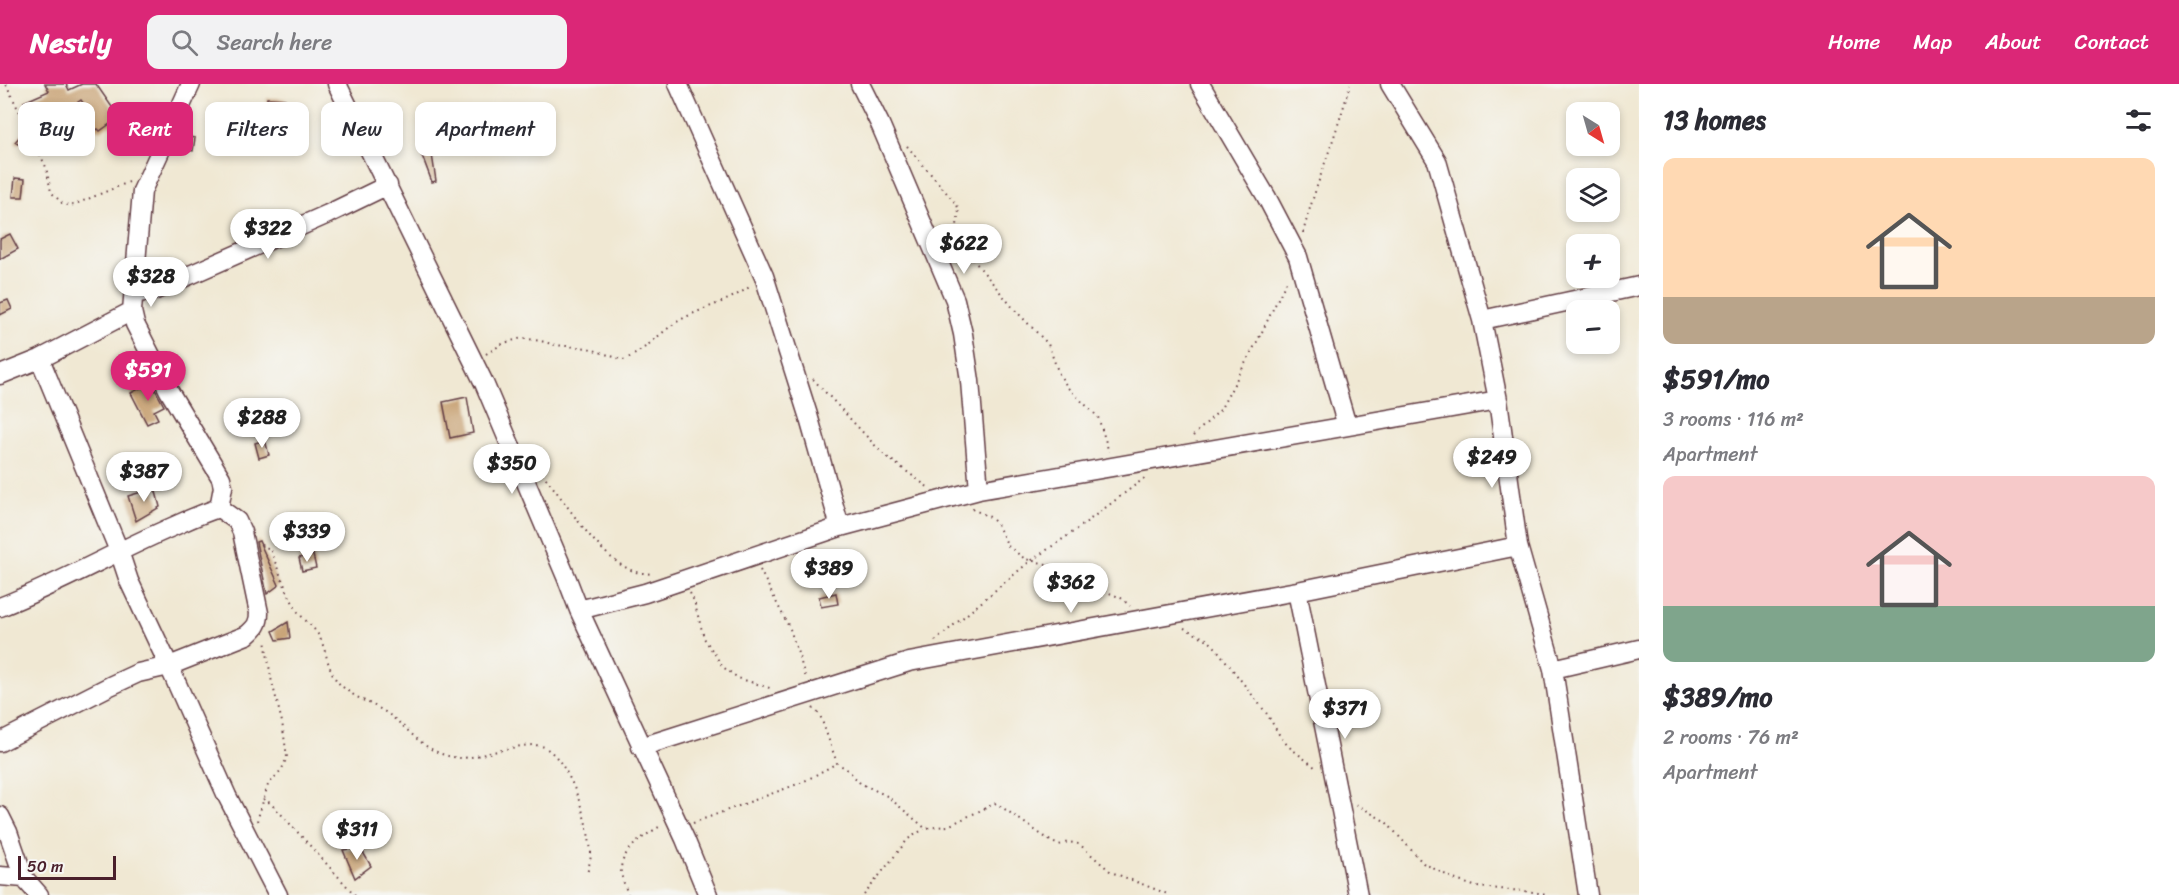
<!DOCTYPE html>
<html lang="en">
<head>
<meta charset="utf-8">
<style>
  body { margin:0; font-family:Sriracha,sans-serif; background:#f2f2f3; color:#2b2b33; height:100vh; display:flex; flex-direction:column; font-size:22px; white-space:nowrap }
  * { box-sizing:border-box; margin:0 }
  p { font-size:20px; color:#7c7c81 }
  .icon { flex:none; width:33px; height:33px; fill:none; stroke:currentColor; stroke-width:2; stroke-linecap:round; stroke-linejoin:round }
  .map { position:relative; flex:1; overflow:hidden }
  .panel { display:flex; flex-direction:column; background:#fff; width:540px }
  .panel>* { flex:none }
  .banner { position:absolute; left:18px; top:18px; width:570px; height:54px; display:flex; gap:12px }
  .needle { width:39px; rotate:143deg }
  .fabs { position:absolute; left:1566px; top:18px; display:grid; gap:12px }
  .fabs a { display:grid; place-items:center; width:54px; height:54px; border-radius:12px; background:#fff; box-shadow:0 3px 9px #0003; font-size:30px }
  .scale { position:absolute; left:18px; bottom:15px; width:98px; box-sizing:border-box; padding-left:6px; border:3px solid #4a1f2b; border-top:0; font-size:16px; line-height:21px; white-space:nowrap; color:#4a1f2b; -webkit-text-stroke:4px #f6f6f2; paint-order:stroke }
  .price { position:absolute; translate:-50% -51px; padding:0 14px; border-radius:21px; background:#fff; color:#222; font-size:20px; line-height:39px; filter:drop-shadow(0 2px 3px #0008) }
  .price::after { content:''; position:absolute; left:50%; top:36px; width:18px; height:14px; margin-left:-9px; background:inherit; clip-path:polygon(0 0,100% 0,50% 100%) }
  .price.current { background:#db2777; color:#fff }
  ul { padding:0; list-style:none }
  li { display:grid; align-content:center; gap:12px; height:318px; padding:0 24px }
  li span { display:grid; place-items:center; height:186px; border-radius:12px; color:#555 }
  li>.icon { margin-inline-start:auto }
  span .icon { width:108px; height:108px; fill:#fffc; stroke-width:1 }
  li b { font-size:26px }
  h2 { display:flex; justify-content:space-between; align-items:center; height:72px; padding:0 24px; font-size:26px }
  .tag { padding:0 21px; border-radius:12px; background:#fff; box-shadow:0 3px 9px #0003; font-size:21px; line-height:54px }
  .tag.current { background:#db2777; color:#fff }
  header { display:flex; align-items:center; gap:36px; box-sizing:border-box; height:84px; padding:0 30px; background:#db2777; color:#fff }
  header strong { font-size:28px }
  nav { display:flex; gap:33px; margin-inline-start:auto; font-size:21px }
  .search { width:420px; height:54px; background:#f2f2f3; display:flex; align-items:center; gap:15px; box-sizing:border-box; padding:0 21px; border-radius:12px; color:#7c7c81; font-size:22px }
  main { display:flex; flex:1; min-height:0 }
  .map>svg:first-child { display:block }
  .building { fill:#c9a478 }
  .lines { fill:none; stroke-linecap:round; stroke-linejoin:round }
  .minor-casing { stroke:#633d44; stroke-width:21 }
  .path { stroke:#633d44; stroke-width:2; stroke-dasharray:1.5 4.5; stroke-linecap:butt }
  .minor { stroke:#fff; stroke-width:18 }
</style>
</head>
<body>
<header>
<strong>Nestly</strong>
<div class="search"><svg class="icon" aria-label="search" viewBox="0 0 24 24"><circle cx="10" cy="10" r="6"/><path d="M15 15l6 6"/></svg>Search here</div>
<nav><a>Home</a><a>Map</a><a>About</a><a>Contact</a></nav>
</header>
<main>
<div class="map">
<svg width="1639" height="811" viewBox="0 0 1639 811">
  <rect width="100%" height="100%" fill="#f6f6f2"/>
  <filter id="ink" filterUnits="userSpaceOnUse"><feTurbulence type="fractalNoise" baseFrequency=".0167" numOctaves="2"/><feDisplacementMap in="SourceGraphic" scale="12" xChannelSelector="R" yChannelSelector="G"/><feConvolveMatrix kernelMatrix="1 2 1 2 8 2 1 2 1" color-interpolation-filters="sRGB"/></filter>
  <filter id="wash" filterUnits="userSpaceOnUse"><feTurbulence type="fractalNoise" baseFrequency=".008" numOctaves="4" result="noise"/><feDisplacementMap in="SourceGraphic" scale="24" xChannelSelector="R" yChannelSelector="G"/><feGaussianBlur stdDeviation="1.35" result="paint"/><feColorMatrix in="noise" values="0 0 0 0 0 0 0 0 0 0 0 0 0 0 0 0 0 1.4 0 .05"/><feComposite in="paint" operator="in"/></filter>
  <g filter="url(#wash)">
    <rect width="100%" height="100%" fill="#f0e8d3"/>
    <g id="blocks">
      <path class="building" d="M45 0H66L69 6 82 0H96L121 36 111 44 110 40 100 47 98 45 55 65 51 53 94 34 81 16 18 60 15 58 33 37 24 18 49 7Z
        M267 14 285 15 284 26 266 25Z
        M183 52 195 54 193 67 181 65Z
        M431 64 436 97 432 98 420 66Z
        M15 94 25 95 23 113H13Z
        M10 150 18 165 0 175V155Z
        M8 216 12 225 0 231V219Z
        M151 298 164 322 154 327 158 335 147 340 131 309Z
        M467 313 473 349 450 354 443 318Z
        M265 356 269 371 259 374 255 359Z
        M155 404 160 423 136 437 128 412Z
        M259 457 279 501 267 510 256 458Z
        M313 471 316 484 302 487 299 474Z
        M836 509 838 520 821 523 819 513Z
        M288 538 290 554 277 556 273 547Z
        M360 763 371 782 355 794 343 766Z"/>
    </g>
  </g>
  <g filter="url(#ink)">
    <use href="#blocks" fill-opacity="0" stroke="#633d44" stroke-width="1.5"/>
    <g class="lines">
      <defs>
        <path id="minor" d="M191 0 142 107 132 227 135 240 169 307 221 394 223 403 219 424
          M337 0 484 299 567 495 579 526 685 755 708 811
          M678 0 764 192 808 331 840 443
          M860 0 880 40 955 216 963 250 970 297 979 406
          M1200 0 1266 112 1298 173 1347 342
          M1390 0 1437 77 1482 236 1498 316 1518 462 1553 585 1588 811
          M134 210 156 206 328 130 388 101
          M1482 236 1639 202
          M0 291 40 275 132 227
          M1297 507 1358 811
          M0 523C56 501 109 471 163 447 182 439 199 430 219 424L237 437 242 448 259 529C259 540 255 544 247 551L169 582 129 497 119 467 40 275
          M579 526 645 509 840 443 979 406 1498 316
          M1553 585 1639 565
          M0 658 110 602 138 589 169 582 227 712 278 811
          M641 663 909 578 1297 507 1518 462
          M0 732 8 748 24 794 39 811
          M0 792 24 794"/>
      </defs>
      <use href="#minor" class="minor-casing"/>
      <path class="path" d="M6 0 46 83 51 108 62 119 71 122 129 98
        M907 62 957 121 959 126 956 149 957 156 1014 225 1048 260 1059 290 1068 304 1098 333 1109 368
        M1303 149C1316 98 1337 51 1350 0
        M486 270 504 259 522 254 541 257 555 261 588 264 623 276C644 268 658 250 677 238 701 223 729 219 752 201
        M813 295 883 370 929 404
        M1193 352 1220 326 1260 252 1288 194
        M538 385C565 414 595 472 633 487 638 489 645 489 651 490
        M972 425 990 433 997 440 1008 462 1025 475 1068 485 1100 505 1121 514 1130 522
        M261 461 270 465C277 483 288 512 298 528 304 536 314 543 319 552 328 569 327 591 344 604 358 616 377 621 391 632 415 651 426 670 459 674 478 675 527 655 544 663 571 677 589 741 591 769 591 776 588 784 587 791
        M760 486 790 545 806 594
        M690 509 694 517 704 554 723 583 738 594 773 605
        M1184 544 1208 556 1215 563 1267 630 1280 652 1288 662 1316 684
        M935 557 1029 478 1076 446 1146 393
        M813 624 820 631 837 679 848 686 860 699 887 712 925 744 948 742 996 719 1052 758 1059 761 1068 758 1079 760 1111 788 1170 811
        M263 715 270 719 281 730 355 811
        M1356 720 1386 738 1423 779 1456 796 1477 803 1534 808 1546 811
        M257 737 268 701 282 685 287 673 282 638 271 594 265 556
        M693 739 803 698 837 679
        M628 811C626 803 620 792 621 784 623 764 646 751 662 741
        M864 811 908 755 924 745"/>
      <use href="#minor" class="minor"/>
    </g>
  </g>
</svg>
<div class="fabs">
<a><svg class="needle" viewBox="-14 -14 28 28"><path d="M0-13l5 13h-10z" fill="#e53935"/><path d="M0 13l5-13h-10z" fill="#7c7c81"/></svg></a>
<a><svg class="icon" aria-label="layers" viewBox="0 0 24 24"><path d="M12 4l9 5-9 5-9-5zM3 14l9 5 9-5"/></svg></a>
<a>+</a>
<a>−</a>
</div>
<div class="scale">50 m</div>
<b class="price" style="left:268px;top:176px">$322</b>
<b class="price" style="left:964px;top:191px">$622</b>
<b class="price" style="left:151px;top:224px">$328</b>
<b class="price current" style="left:148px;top:318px">$591</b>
<b class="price" style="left:262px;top:365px">$288</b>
<b class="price" style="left:1492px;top:405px">$249</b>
<b class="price" style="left:512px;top:411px">$350</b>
<b class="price" style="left:144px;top:419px">$387</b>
<b class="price" style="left:307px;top:479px">$339</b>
<b class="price" style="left:829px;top:516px">$389</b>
<b class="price" style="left:1071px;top:530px">$362</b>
<b class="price" style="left:1345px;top:656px">$371</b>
<b class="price" style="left:357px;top:777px">$311</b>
<div class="banner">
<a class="tag">Buy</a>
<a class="tag current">Rent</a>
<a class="tag">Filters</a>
<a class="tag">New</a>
<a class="tag">Apartment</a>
</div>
</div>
<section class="panel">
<h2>13 homes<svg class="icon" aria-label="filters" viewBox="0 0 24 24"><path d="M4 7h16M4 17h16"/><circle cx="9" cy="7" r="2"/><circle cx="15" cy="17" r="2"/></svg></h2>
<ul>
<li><span style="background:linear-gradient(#ffd9b3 75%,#b9a48a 0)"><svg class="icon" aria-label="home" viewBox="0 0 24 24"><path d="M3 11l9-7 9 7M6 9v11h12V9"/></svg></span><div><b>$591/mo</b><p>3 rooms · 116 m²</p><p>Apartment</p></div></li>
<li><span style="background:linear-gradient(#f6c9c9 70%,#7fa58c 0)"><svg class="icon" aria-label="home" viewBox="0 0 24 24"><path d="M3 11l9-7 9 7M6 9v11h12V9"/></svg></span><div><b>$389/mo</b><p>2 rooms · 76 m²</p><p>Apartment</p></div></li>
</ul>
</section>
</main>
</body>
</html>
